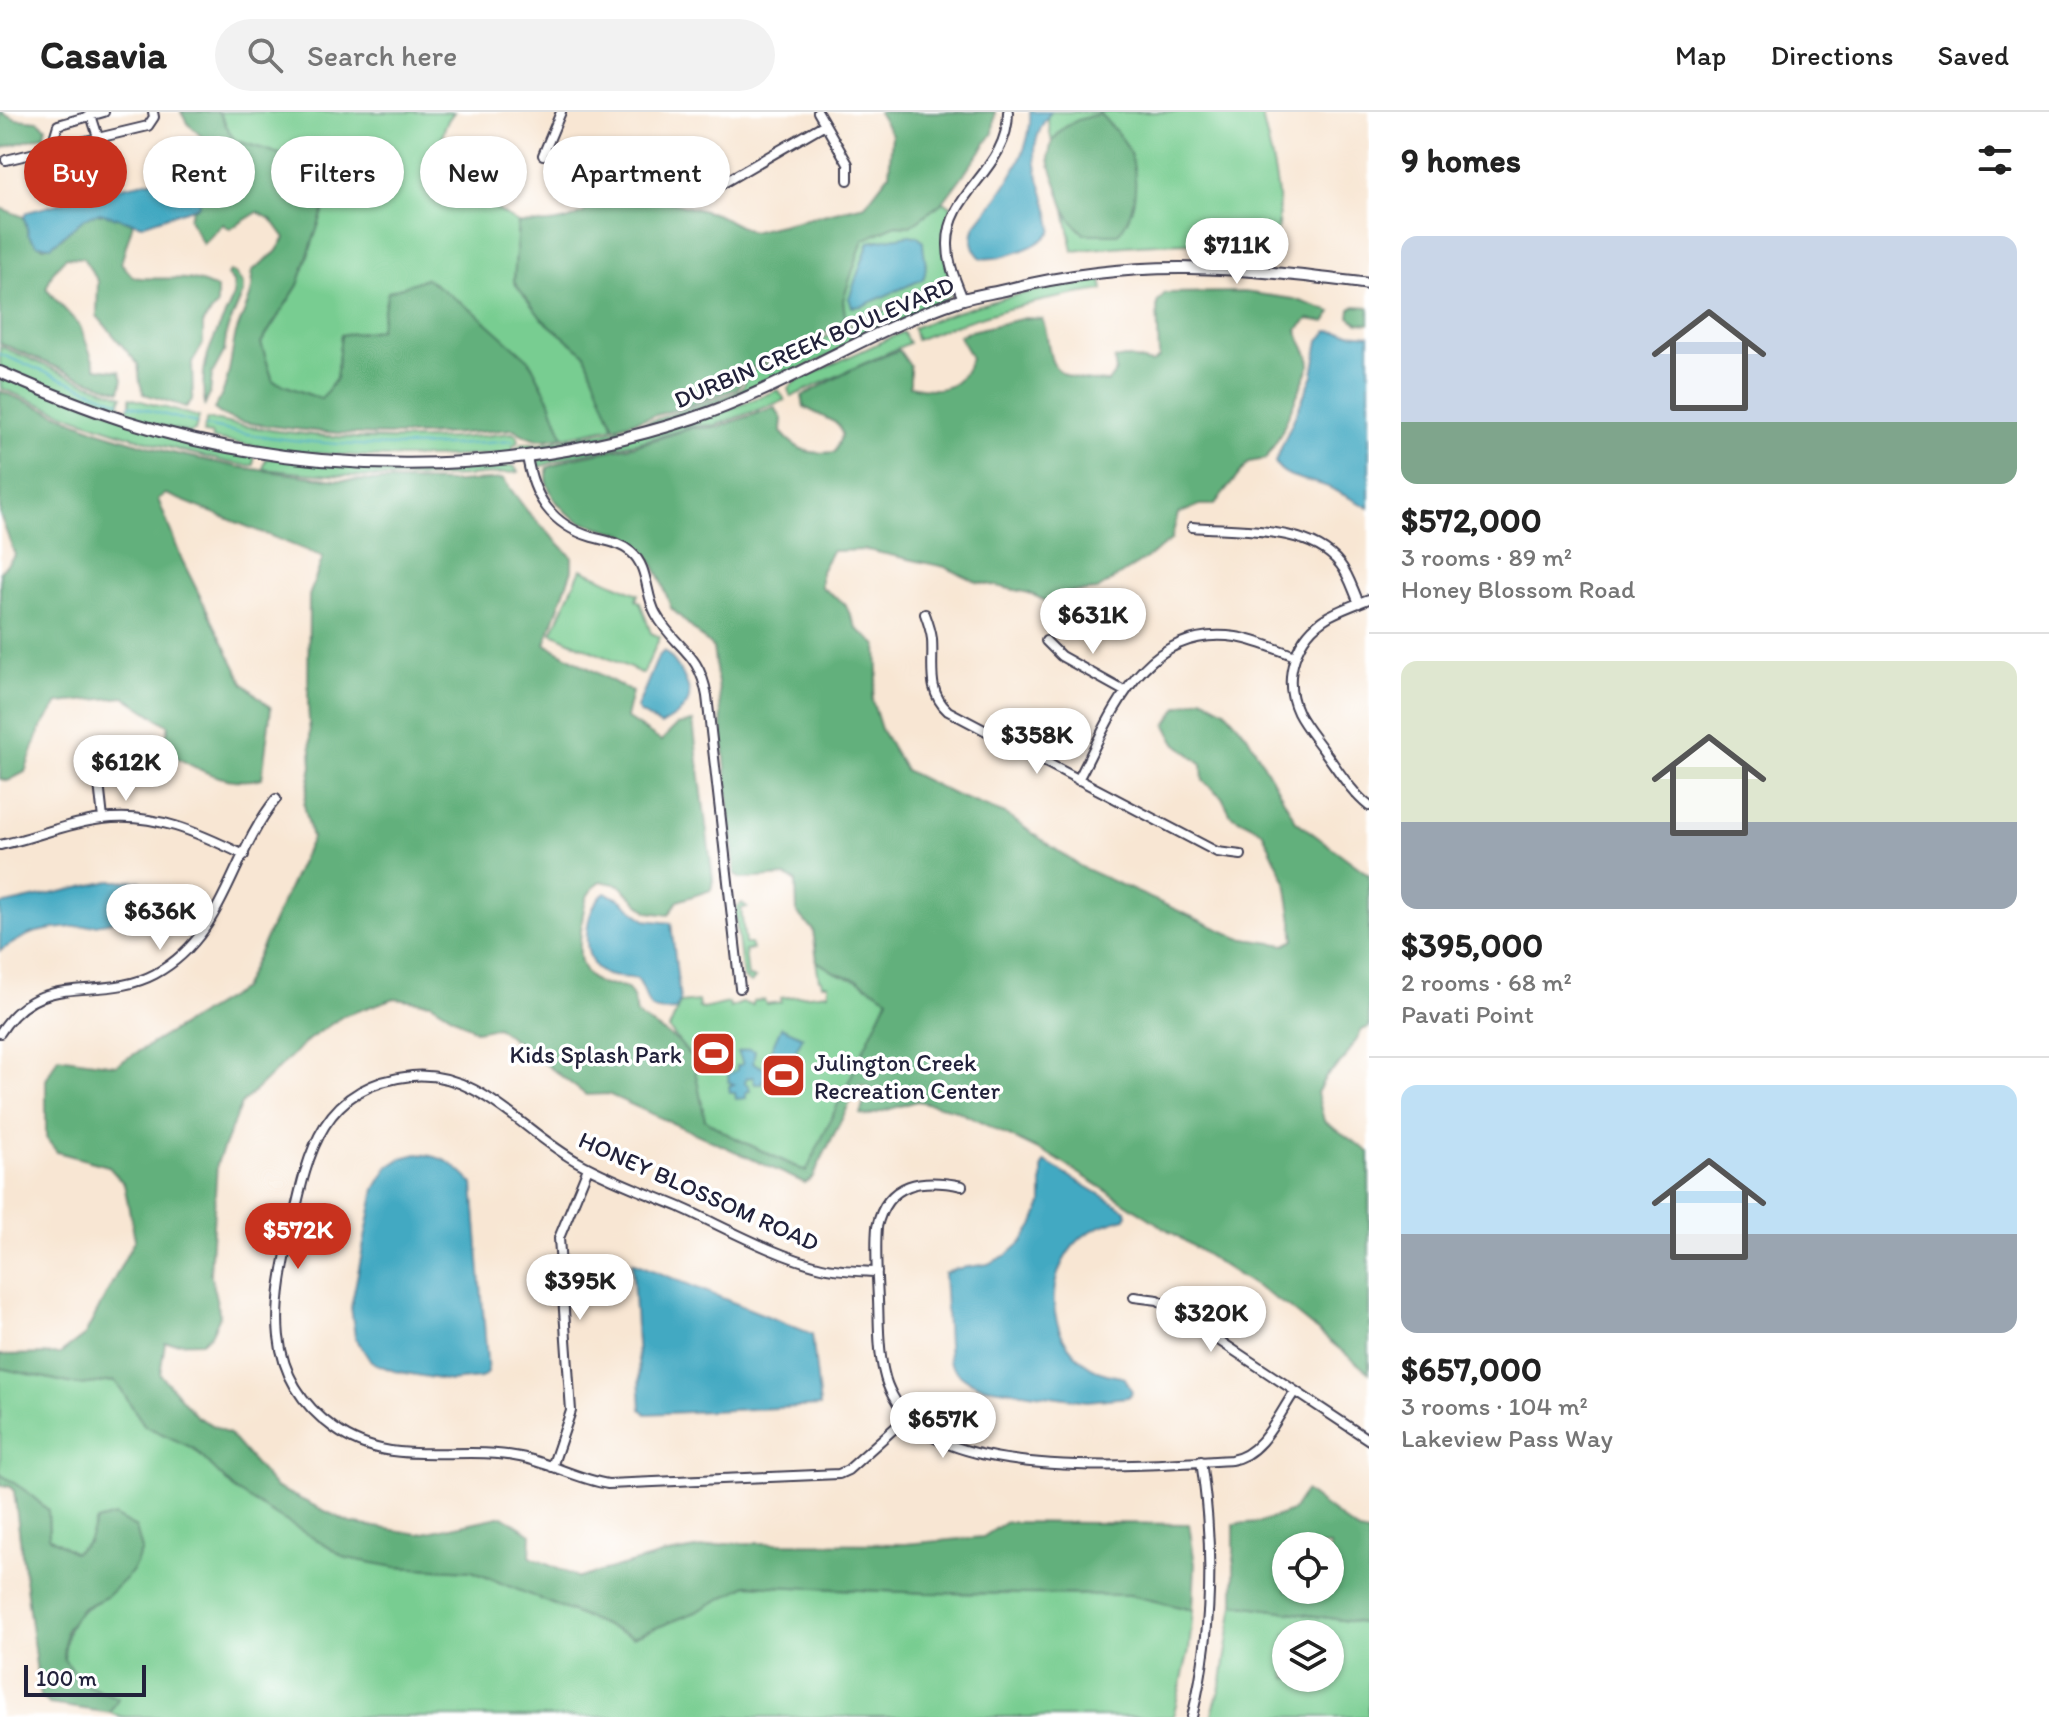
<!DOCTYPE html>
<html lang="en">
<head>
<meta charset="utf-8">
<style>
  body { margin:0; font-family:Itim,sans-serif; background:#f2f2f2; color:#222; height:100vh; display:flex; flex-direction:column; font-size:30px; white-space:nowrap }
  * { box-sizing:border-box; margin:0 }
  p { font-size:26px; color:#767676 }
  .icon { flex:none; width:44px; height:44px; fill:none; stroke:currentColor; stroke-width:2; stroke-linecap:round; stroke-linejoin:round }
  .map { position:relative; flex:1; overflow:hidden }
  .side { display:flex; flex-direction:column; background:#fff; width:680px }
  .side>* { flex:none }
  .guide { position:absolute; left:24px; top:24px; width:760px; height:72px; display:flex; gap:16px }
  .controls { position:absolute; left:1272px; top:1420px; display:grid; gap:16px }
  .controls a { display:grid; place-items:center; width:72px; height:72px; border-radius:50%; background:#fff; box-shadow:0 2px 6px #0004; font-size:40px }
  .scale { position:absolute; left:24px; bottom:20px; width:122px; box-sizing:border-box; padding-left:8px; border:4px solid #22223b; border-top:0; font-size:22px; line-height:28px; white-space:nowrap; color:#22223b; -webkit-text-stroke:6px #fff; paint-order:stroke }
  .price { position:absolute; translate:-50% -68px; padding:0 18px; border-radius:28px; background:#fff; color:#222; font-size:26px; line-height:52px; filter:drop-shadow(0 2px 4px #0008) }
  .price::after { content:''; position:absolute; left:50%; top:48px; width:24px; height:18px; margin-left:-12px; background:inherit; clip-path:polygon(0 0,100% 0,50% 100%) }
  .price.on { background:#c8321e; color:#fff }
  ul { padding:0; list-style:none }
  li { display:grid; align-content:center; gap:16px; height:424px; padding:0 32px }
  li+li { border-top:2px solid #e0e0e0 }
  li span { display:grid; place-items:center; height:248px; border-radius:16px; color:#555 }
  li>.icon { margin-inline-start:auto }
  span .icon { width:144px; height:144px; fill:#fffc; stroke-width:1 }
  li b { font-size:34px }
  h2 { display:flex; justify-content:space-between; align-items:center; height:96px; padding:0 32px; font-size:34px }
  .pill { padding:0 28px; border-radius:36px; background:#fff; box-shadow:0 2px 6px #0004; font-size:28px; line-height:72px }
  .pill.on { background:#c8321e; color:#fff }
  header { display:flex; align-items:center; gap:48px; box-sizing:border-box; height:112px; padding:0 40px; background:#fff; border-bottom:2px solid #e0e0e0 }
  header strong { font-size:38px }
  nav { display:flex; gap:44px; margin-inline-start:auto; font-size:28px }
  .search { width:560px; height:72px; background:#f2f2f2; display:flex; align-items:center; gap:20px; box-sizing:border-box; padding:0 28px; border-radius:44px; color:#767676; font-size:30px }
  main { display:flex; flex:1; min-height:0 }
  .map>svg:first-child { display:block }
  .green { fill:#78cd91; stroke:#4d7866; stroke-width:2; fill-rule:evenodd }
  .forest { fill:#62b07b; stroke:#42695b; stroke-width:2; fill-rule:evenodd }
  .water { fill:#42a9c2; stroke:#32667e; stroke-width:2 }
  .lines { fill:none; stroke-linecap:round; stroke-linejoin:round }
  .stream { stroke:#42a9c2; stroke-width:2 }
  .minor-casing { stroke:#423f52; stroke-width:12 }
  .tertiary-casing { stroke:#423f52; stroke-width:14 }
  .minor { stroke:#fff; stroke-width:8 }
  .tertiary { stroke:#fff; stroke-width:10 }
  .labels { text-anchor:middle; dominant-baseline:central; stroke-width:7; stroke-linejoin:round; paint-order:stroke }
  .street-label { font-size:24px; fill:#22223b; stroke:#fff }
  .poi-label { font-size:24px; fill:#22223b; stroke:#fff; text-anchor:end }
</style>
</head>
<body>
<header>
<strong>Casavia</strong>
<div class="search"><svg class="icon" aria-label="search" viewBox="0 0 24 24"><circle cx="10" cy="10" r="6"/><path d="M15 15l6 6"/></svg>Search here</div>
<nav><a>Map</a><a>Directions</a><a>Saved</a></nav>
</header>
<main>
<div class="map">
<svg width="1369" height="1605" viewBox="0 0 1369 1605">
  <rect width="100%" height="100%" fill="#fff"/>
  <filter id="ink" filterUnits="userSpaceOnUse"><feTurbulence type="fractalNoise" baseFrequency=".0125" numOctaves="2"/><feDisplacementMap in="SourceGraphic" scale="16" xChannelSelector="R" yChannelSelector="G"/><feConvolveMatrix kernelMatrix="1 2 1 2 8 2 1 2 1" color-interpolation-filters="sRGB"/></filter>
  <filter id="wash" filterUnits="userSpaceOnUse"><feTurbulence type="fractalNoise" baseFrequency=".006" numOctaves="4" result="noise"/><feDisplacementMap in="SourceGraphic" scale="32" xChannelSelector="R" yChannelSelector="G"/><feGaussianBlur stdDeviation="1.8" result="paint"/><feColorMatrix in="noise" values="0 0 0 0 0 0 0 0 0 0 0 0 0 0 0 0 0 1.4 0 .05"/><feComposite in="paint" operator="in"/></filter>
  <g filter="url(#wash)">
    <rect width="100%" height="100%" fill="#f8e6d3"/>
    <path class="green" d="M219 0H454C415 47 482 89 518 111L514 170 542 207 585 242 614 315 563 325 549 287 529 248 379 218 341 223 336 267 321 287 273 269 261 231 298 173 332 73 277 41 234 28Z
      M1046 0H1261C1271 45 1289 98 1271 144L1261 150 1250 149V133C1190 128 1132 132 1073 139Z
      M943 90 952 94C941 122 943 142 950 170L936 177 918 180 846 212 843 188 863 127 896 113 910 114ZM875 128 923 130V145L926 152 923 167 862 194Z
      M1101 166 1103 178C1039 187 976 203 916 228L913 216C974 191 1036 177 1101 166Z
      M951 174 952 181 944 188C805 257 673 322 517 340V336L524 331 537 333 639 313 735 281C747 276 744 264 754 258L910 187Z
      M903 220 909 231 791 285 788 277 794 270Z
      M0 234 81 269 123 284 119 291 122 293 119 298 111 295 106 297 0 255Z
      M0 264 247 342 254 345V353C240 355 221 348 206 345 135 328 68 305 1 276Z
      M778 278 785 288 716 313 693 314 640 330 570 344 537 356 539 349 545 345 729 297Z
      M130 286 199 305 195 319 189 321 126 304 125 300 130 293Z
      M207 307C308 328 409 333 512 321L517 323 519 329 513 334V341C411 349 313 346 213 327L211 322 203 321Z
      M274 346 411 356 430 360 510 354H514L518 360C432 369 349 367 263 357L266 347Z
      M581 457 638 482 636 488 640 490 651 521 660 525 643 562 552 521Z
      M742 791 747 795 741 797 745 832H750L752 837 745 839 748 865 755 866 751 871 743 866 735 801 736 796Z
      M816 849 836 861 856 867 888 886 807 1060 729 1023 705 1008 693 948 669 917 680 891 698 889 699 896 703 897 729 891 730 896 742 891 753 893V889L764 888 766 892 781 890V886L828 881V872H822L821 867H819Z
      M0 1256 78 1273 115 1269 145 1314 193 1336 236 1379 395 1455 472 1459 633 1525 695 1500 747 1473 927 1481 1130 1483 1193 1498 1189 1538 1173 1605H123L110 1601 117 1586 86 1573 64 1548C67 1509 71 1502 106 1485L88 1430 75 1441 49 1425 48 1398 26 1379 0 1362Z
      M1234 1492 1369 1512V1605H1211L1222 1569ZM1286 1522H1330V1566H1286Z"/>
    <path class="forest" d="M0 0 16 7 38 9 46 15 44 24 5 35 0 39Z
      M181 0H219L234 28 277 41 332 73 298 173 261 231 273 269 321 287 336 267 341 223 379 218 388 180 426 166 476 201 529 248 549 287 563 325C538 329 535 331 514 317 435 325 358 326 279 315 258 312 231 312 214 297 229 275 230 251 235 225 241 201 256 185 252 159L276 140 285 126 272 108 258 100 230 117 223 112 203 132 189 107 192 98 198 94 202 81 195 68 209 58 214 36 187 11Z
      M878 0H995L993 21 975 47 943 90 910 114 896 113 863 128 843 188 846 212 749 257 737 277 685 295 614 315 585 242 542 207 514 170 518 111C543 112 570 113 591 95 610 79 605 75 632 69L658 87 716 102 751 120 865 93 889 62 892 23Z
      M1100 2C1108 11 1119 21 1125 31 1141 58 1138 99 1118 122H1084C1065 104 1065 98 1057 73 1054 65 1048 51 1049 43 1052 16 1077 6 1100 2Z
      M0 96 24 105 29 124 43 135C66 132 78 99 102 102 112 103 123 108 133 111L121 151 133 165C165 170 187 160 217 177V194L203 210V232L192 251 193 287 186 295 144 282 140 271 138 252 97 204 98 169 83 146 66 145 53 160 46 177 80 214 96 256 120 259 123 267 120 279 82 266 0 231Z
      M230 160 235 161 243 172V181L227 218 224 240 212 262 210 282 205 293C197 245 217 225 234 183L233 170 227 163Z
      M1244 180 1294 187 1332 200 1325 210 1308 207 1297 218C1300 232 1310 239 1310 253L1281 321 1266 347 1249 350 1214 393H1200L1178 402 1171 428 1148 445 1097 478 1066 481 1050 491 1029 481 977 470 945 455 867 438 832 439 821 459V475L845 492 857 517 877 533 878 561 872 588 881 617 905 658 955 683 1005 702 1081 755 1239 826 1285 833 1295 828 1286 770 1262 719 1231 703 1222 685 1203 669 1202 652 1175 630 1166 613 1178 595 1203 586 1225 598 1247 623 1296 709 1369 763V915L1362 918 1344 948 1326 964 1317 981 1324 1009 1369 1040V1261L1288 1195 1055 1046 953 997 917 989 867 1004 860 1002 869 975 859 973 812 1066 805 1071 608 982 586 983 497 915 476 919 431 891 395 886 343 904 308 928 241 992 217 1051 210 1161 220 1204 212 1221 202 1230 165 1231 160 1262 197 1305 229 1322 275 1375 350 1411 419 1422 503 1404 531 1422 530 1445 579 1466 662 1443 730 1431 905 1432 983 1425 1006 1410 1189 1412 1195 1452 1193 1498 1130 1483 927 1481 747 1473 696 1500 633 1525 472 1459 395 1455 346 1446 236 1379 193 1336 145 1314 115 1269 78 1273 0 1256V1243L60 1242 85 1223 135 1127 124 1072 108 1054 57 1040 46 1026V968L58 945 116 953 242 877 312 726 304 693 312 654 308 593 309 484 323 445 166 382 158 387 182 448 244 572 271 596 262 666C226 676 193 655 162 637L169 614 125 585 58 591 40 618 25 660 8 669 0 667V460L15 443 0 403V279L99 319 168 340 238 355 336 368 458 370 503 367 528 400 572 445V458L545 532 632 580 626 606 661 629 677 613 693 610 713 768 711 778 678 789 669 803 648 800 619 773 600 769C596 773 591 778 588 783 583 791 579 834 580 844 580 850 586 862 591 866 611 885 631 856 637 903L679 930 693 948 705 1008 729 1023 806 1060 888 886 856 867 836 861 817 849 813 818 797 801 796 769 786 764 741 767 735 763 719 579 713 536 671 496 660 465 645 438 626 423 581 410 566 400 554 387 547 372V356L572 346 637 333 692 316 718 315 775 295 782 307 781 320C797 339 810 343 835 340L842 322 838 312 804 295 802 284 859 254 899 238 910 254V274C941 281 960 278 971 246L959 224 967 220 1025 206 1042 207C1048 220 1047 232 1051 246 1057 268 1088 269 1108 270L1116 259 1114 247 1125 245 1152 251 1159 246 1157 191 1165 181Z
      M1355 194 1369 195V212L1359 211 1349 205 1350 197Z
      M0 1362 26 1379 48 1398 49 1425 74 1441 88 1430 96 1409 114 1404 136 1416 142 1438 132 1460 106 1485 81 1497 66 1518 64 1548 86 1573 118 1586 110 1601 49 1592 40 1585 14 1379 9 1374 0 1373Z
      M1305 1379 1359 1420 1369 1422V1512L1234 1492V1412L1260 1410 1292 1399ZM1286 1434H1330V1478H1286Z"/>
    <path class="water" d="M1030 0H1051C1017 42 1047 73 1052 117 1044 134 999 149 981 146 971 136 970 127 975 114 1000 83 1033 42 1030 0Z
      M173 64 195 68 202 82 198 94 142 113 100 101 92 103 85 106 51 134 38 133 29 124 24 105 27 100 122 75Z
      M910 123 918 125 923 130C923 143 929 155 923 167L862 194 852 195 849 186 869 130Z
      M1328 219 1369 223V396C1357 389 1345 384 1334 378 1317 367 1284 370 1275 350L1313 263 1319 228Z
      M664 539C675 548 696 577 687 592 682 600 670 608 661 613L639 600 637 596 658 545Z
      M110 769H140L152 778 151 788C110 823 80 809 33 821 22 825 10 833 0 839V793Z
      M605 781 620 787 645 808 671 811 680 889 676 898C638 903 652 884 637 867 627 865 614 866 604 862 578 849 584 795 605 781Z
      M781 915 803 925 790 949 770 940Z
      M749 937 755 939 753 951 764 956 766 966 762 968V972H755L753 965 746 966 745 971 749 974 750 979 746 980V986L736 987 735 981H730L729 974 734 972 729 970 728 963 737 958V954L743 952 738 940Z
      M417 1042C445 1044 454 1052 473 1072L488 1261 481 1266 450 1269 394 1259 371 1250 355 1225 351 1195 375 1077 388 1055 402 1046Z
      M1045 1050 1126 1098 1127 1103 1126 1106C1110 1110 1094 1115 1081 1126 1039 1164 1046 1237 1101 1260 1108 1263 1118 1264 1125 1266L1132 1280 1128 1285 1087 1289 984 1275C969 1270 959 1264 949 1250L944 1162 955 1157 988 1152 1007 1143 1022 1130 1033 1114 1042 1092V1054Z
      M632 1150 812 1222 820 1294 646 1302 641 1297Z"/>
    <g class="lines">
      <path class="stream" d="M0 242 119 290
        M129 293 196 311
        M206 314C307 336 409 338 512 329"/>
    </g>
  </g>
  <g filter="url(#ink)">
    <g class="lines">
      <defs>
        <path id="minor" d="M90 0 98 25
          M818 0 848 52V68
          M58 34 55 23 58 13 104 0
          M543 43 561 0
          M6 48 148 14 154 5 153 0
          M706 81 825 12
          M963 187C956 170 948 152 948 133 947 79 1008 59 1008 0
          M527 344C533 384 551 413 592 425 606 429 619 430 631 440 649 455 645 483 656 502 675 537 699 538 707 584L740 876
          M1192 415C1237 419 1310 413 1340 452 1349 463 1353 478 1359 491
          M1369 487C1356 492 1342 497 1329 504 1296 523 1281 566 1298 601 1304 613 1314 625 1322 636 1337 656 1350 679 1369 694
          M925 502C928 510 931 519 932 527 934 554 926 579 948 599L1217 740 1241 743
          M1046 529 1061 544 1124 579
          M98 662 103 707
          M1078 668C1113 601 1143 512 1236 525 1256 528 1276 537 1295 544
          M0 733C34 726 67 711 102 707 154 700 199 721 244 743
          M0 921C42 855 99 892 155 862 226 823 229 745 276 687
          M962 1074C923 1066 887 1069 877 1115 875 1139 877 1164 878 1188 879 1212 878 1238 884 1261 887 1276 897 1293 906 1304 961 1369 1152 1353 1231 1348 1263 1343 1278 1303 1295 1279
          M877 1160C859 1159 840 1159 822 1155 775 1144 724 1115 680 1095 646 1081 610 1068 578 1050 524 1021 479 958 412 964 322 973 308 1040 292 1114 275 1190 260 1263 334 1316 391 1358 456 1332 520 1345 550 1351 578 1367 608 1372L839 1362 848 1358 907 1305
          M1134 1185 1158 1188 1369 1328
          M552 1355 571 1299 559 1126 588 1056
          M1192 1605C1213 1520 1214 1436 1201 1349"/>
        <path id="tertiary" d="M0 260C41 278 83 295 126 309 308 367 512 366 694 306 786 275 868 218 960 188 976 183 993 181 1009 177 1138 145 1239 155 1369 172"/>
      </defs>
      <use href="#minor" class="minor-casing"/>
      <use href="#tertiary" class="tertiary-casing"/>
      <use href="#minor" class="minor"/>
      <use href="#tertiary" class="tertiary"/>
    </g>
  </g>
  <defs>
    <symbol id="stadium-square" viewBox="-11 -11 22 22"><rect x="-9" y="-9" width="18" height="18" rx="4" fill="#c8321e" stroke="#fff"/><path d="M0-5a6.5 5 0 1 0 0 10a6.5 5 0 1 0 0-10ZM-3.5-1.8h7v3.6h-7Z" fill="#fff"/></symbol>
  </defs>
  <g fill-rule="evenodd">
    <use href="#stadium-square" x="688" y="916" width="51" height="51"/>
    <use href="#stadium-square" x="758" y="938" width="51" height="51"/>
  </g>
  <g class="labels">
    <g class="street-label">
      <text transform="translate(814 230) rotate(-23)">DURBIN CREEK BOULEVARD</text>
      <text transform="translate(699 1079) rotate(24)">HONEY BLOSSOM ROAD</text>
    </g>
    <g class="poi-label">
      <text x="682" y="942">Kids Splash Park</text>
      <text x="814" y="950" text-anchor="start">Julington Creek<tspan x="814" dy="28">Recreation Center</tspan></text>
    </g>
  </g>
</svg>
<div class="controls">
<a><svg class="icon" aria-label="locate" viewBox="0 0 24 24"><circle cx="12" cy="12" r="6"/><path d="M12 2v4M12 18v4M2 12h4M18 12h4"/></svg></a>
<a><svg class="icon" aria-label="layers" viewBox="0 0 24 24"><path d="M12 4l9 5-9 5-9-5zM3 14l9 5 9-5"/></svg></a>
</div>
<div class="scale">100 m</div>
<b class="price" style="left:1237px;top:174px">$711K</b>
<b class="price" style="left:1093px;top:544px">$631K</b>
<b class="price" style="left:1037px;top:664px">$358K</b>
<b class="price" style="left:126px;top:691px">$612K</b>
<b class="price" style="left:160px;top:840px">$636K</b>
<b class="price on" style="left:298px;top:1159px">$572K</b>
<b class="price" style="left:580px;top:1210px">$395K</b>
<b class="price" style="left:1211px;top:1242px">$320K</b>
<b class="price" style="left:943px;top:1348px">$657K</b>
<div class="guide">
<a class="pill on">Buy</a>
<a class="pill">Rent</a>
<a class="pill">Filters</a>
<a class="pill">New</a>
<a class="pill">Apartment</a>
</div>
</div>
<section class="side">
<h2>9 homes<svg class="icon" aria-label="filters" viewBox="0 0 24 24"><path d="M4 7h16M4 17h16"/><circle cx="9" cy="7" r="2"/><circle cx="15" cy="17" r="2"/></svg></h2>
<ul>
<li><span style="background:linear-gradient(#c9d6e8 75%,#7fa58c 0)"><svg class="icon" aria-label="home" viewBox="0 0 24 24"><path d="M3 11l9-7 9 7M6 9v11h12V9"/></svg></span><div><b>$572,000</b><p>3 rooms · 89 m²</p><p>Honey Blossom Road</p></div></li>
<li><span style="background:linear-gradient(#dfe7d0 65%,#9aa5b1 0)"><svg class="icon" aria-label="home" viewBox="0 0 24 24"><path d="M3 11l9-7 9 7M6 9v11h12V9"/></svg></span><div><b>$395,000</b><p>2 rooms · 68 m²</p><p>Pavati Point</p></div></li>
<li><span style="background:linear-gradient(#bfe0f5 60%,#9aa5b1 0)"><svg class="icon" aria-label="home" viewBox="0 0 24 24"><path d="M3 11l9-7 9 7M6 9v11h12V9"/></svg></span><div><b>$657,000</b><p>3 rooms · 104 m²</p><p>Lakeview Pass Way</p></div></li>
</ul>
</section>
</main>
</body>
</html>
